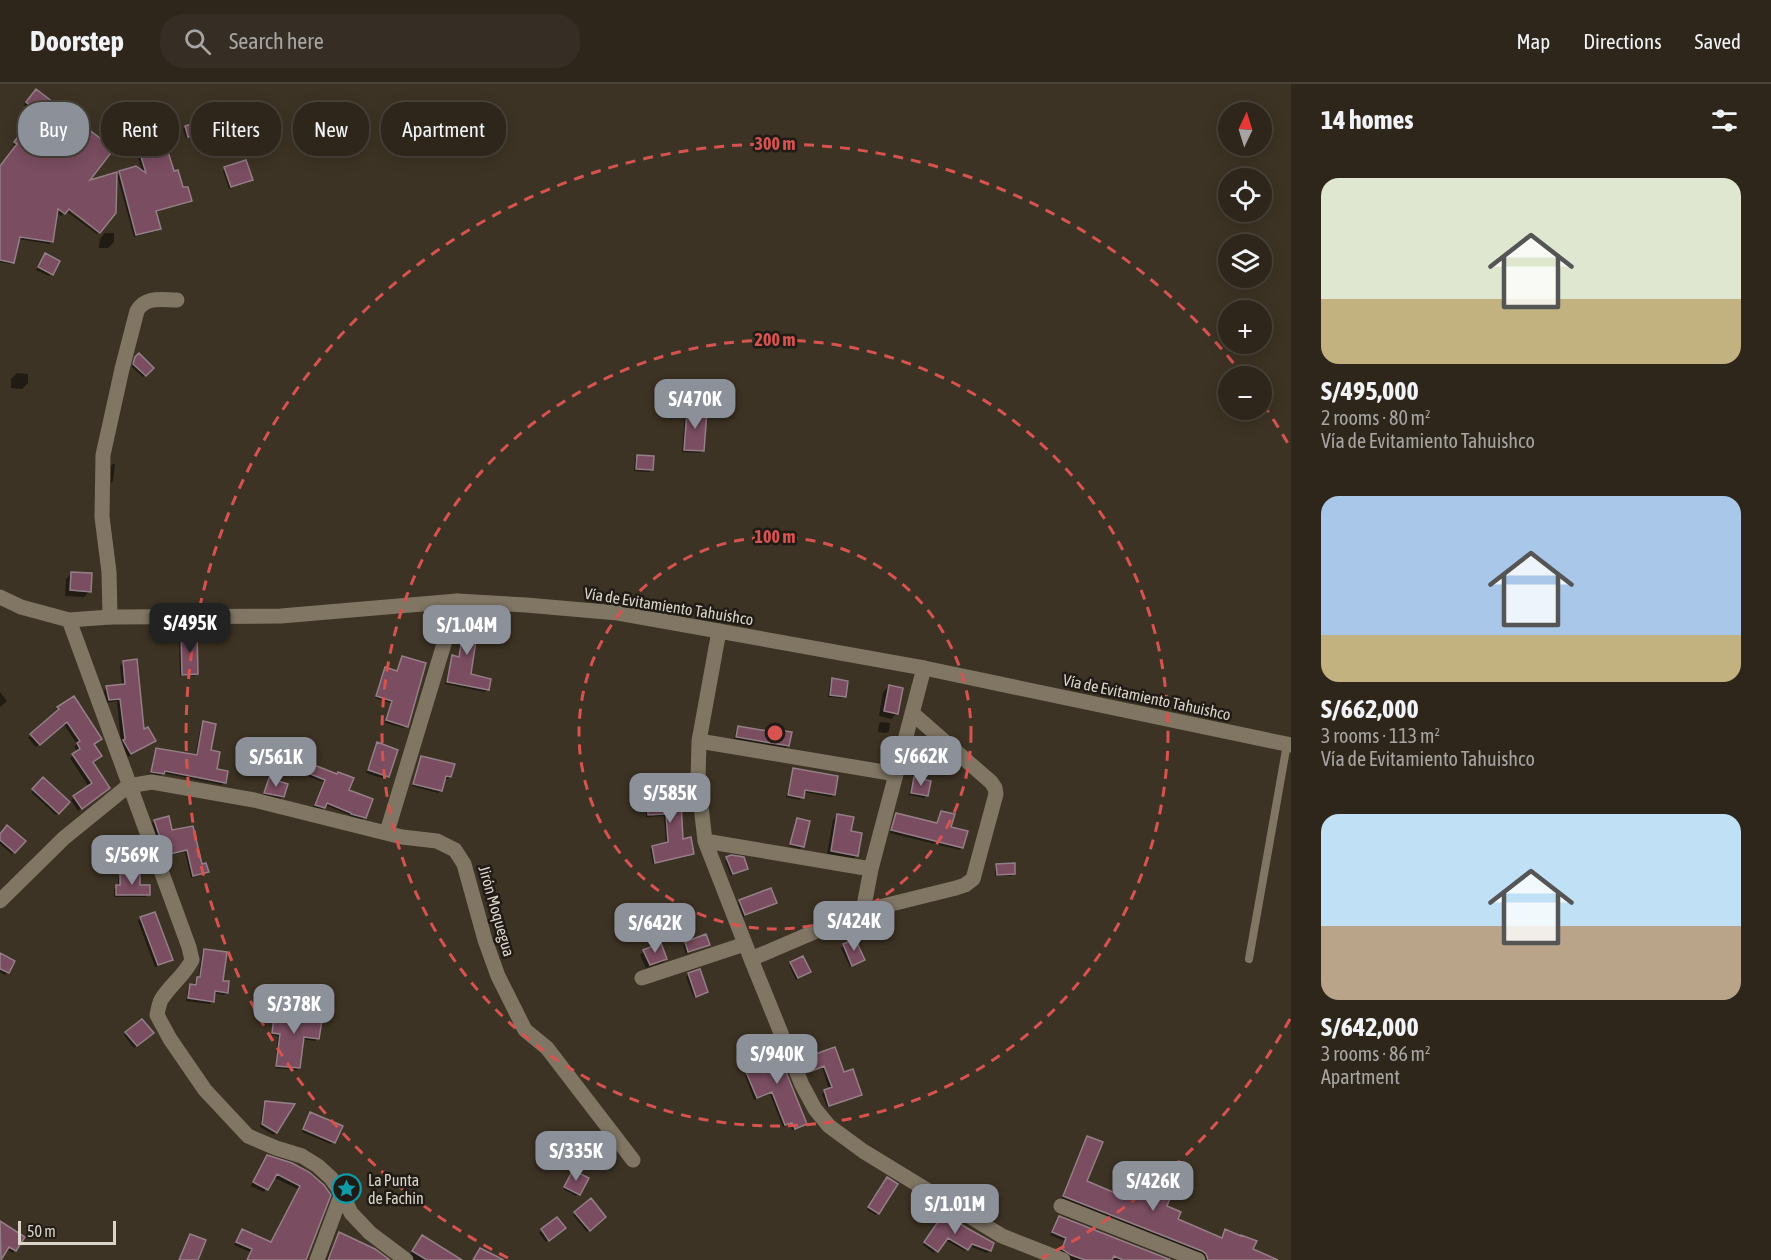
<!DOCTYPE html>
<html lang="en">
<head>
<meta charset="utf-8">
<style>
  body { margin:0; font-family:"Asap Condensed",sans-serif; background:#362e24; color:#f1f3f6; height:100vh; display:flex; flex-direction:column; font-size:22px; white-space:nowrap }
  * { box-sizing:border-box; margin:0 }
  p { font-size:20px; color:#a7a5a3 }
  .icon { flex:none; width:33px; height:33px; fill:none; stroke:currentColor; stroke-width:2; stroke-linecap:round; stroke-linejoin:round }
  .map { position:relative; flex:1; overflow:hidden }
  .details { display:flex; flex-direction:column; background:#2e261b; width:480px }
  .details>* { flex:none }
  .banner { position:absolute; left:18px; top:18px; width:570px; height:54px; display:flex; gap:12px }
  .needle { width:39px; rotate:4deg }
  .fabs { position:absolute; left:1218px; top:18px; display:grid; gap:12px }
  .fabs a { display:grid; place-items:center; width:54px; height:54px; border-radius:50%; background:#2e261b; box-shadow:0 3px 15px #0003,0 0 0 2px #49433a; font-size:30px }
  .scale { position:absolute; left:18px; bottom:15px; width:98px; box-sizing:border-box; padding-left:6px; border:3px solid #dad4ca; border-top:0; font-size:16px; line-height:21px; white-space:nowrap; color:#dad4ca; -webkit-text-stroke:4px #201b15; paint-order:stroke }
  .price { position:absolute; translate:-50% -51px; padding:0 14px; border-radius:12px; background:#8c9099; color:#fff; font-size:20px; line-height:39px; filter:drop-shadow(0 2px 3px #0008) }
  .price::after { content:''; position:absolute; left:50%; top:36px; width:18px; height:14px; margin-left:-9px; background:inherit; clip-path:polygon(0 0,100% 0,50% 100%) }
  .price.selected { background:#222; color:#fff }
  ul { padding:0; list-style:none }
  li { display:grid; align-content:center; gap:12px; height:318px; padding:0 30px }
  li span { display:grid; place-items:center; height:186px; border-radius:18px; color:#555 }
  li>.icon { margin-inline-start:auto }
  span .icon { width:108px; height:108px; fill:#fffc; stroke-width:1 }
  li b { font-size:26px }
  h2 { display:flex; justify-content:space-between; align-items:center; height:72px; padding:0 30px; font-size:26px }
  .pill { padding:0 21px; border-radius:24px; background:#2e261b; box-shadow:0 3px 15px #0003,0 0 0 2px #49433a; font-size:21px; line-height:54px }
  .pill.selected { background:#8c9099; color:#fff }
  header { display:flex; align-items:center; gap:36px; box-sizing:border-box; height:84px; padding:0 30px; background:#2e261b; border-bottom:2px solid #49433a }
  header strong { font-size:28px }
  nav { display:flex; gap:33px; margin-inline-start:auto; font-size:21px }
  .search { width:420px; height:54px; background:#362e24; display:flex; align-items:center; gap:15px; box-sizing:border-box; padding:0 21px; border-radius:24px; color:#a7a5a3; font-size:22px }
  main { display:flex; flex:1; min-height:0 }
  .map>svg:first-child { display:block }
  .shadow { fill:#0007 }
  .building { fill:#7a4d60; stroke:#947f87; stroke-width:1.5 }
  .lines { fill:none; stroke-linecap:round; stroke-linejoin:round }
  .lane { stroke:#817664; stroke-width:8 }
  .street { stroke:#817664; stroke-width:15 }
  .secondary { stroke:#817664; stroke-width:15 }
  .ring { fill:none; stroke:#d75350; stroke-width:3; stroke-dasharray:10 8 }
  .labels { text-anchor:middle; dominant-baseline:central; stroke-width:5; stroke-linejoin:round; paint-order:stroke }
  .street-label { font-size:16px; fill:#dad4ca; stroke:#201b15 }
  .poi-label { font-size:16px; fill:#dad4ca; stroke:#201b15; text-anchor:start }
  .centre { fill:#d75350; stroke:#201b15; stroke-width:3 }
  .ring-label { font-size:18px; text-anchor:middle; font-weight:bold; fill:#d75350; stroke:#201b15; stroke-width:5; stroke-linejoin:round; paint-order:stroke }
</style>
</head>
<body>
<header>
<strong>Doorstep</strong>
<div class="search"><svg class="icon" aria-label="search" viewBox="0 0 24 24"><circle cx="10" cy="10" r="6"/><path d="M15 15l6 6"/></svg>Search here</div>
<nav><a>Map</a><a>Directions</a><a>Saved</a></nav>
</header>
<main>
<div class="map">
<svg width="1291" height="1176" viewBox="0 0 1291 1176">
  <rect width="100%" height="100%" fill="#3d3324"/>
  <path class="shadow" d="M34 9 86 99 62 122 98 149 97 150 66 127 61 132 56 128 52 157 50 160 18 155 13 178 10 180 0 178V83L16 63 13 61 25 45 16 38 28 24 24 21Z
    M186 43 204 48 201 51 186 54 183 45Z
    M139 64 173 88 190 117 188 119 155 128 159 144 157 147 134 153 117 91 120 88 143 89 136 66Z
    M225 84 252 96 249 98 229 105 223 87Z
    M105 149H114V158L108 164H99L100 155Z
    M45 171 51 190 49 192 36 186Z
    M139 271 152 284 143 293 132 283 133 277Z
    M17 289 28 290V299L22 305 11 304V295Z
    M687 327 703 367 700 369 682 368 685 330Z
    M637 373 652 385 649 388 634 387 635 375Z
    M113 380H115L113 397 111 399V382Z
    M72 489 90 507 84 513 65 512 66 495Z
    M465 530 469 591 487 606 485 608 445 600 451 575 453 573 458 574 461 554H458Z
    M182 550 196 590 194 592H180L179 552Z
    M402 574 406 642 404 644 385 639 391 619 375 614 383 587 385 585 396 588 400 576Z
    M123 578 143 647 154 657 128 673 121 660 117 617 106 619 104 607 107 604 122 602 120 582Z
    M832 596 844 612 842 614 828 613 830 598Z
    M889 602 897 629 891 635 879 632 883 608Z
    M0 608 7 617 0 623Z
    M58 624 92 661 91 678 105 707 78 727 71 716 89 703 70 674 78 668 74 663 77 660 63 639 36 663 28 654 56 629 55 627Z
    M881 638 890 639 889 647 886 649 878 648 879 640Z
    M204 639 209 667 215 686 224 698 222 701 163 689 160 692 150 690 154 668 156 666 195 672 201 641Z
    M738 643 778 650 780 648 788 662 786 664 734 655 736 646Z
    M378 660 396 667 387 693 385 695 366 689 375 663Z
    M421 673 450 692 448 695 444 694 441 706 438 709 412 702 419 676Z
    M300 677 347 707 365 733 362 736 349 732 350 731 325 721 322 725 313 723 323 698 295 687Z
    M794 685 833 711 831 713 803 708 800 716 786 713 792 688Z
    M43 695 68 718 56 731 31 708Z
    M914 695 927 711 924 714 909 711 912 697Z
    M269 696 283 713 280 715 263 711 267 698Z
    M658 703 681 757 693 770 690 772 653 780 650 765 652 763 666 760 664 732 646 733V721L648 718H657L656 705Z
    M941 728 949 744 962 764 960 766 890 749 894 733 896 730 936 740 939 731Z
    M838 731 849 748 857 771 852 776 827 771 833 736Z
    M797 735 803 762 800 765 789 762 795 738Z
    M155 737 171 748 207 788 205 790 191 794 185 768 163 773 152 739Z
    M0 751 24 757 12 770 0 760Z
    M727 774 746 784 731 792 725 777Z
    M997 782 1014 789 1011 792H995V784Z
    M121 792 139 803 148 810 146 813H114V805L118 802V794Z
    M740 817 775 819 773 821 743 833 738 819Z
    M141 834 171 875 169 878 155 883 138 837Z
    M686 859 708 861 706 863 686 870 683 861Z
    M844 861 863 876 850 883 841 864Z
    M204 867 226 909 224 911 213 909 212 917 210 920 186 917 188 904 190 902H194L195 897 198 895 202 869Z
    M644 867 666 875 662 879 646 884 640 871Z
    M0 871 13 878 5 891 0 888Z
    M791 879 809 888 796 896 789 881Z
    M689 890 706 908 704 910 694 914 686 893Z
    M276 926 318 954 315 957 302 955 299 984 297 986 275 984 278 952 271 951 274 929Z
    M126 949 149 952 134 964 124 951Z
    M759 960 805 1039 803 1042 792 1046 790 1040 783 1043 770 1010 754 1016 745 991 765 982 756 962Z
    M834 965 843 990 860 1011 858 1013 827 1023 822 1010 829 1006 822 983 809 988 805 977 807 975Z
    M265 1018 292 1021 274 1051 260 1043 263 1021Z
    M308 1032 334 1058 331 1060 302 1048Z
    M1088 1054 1085 1098 1119 1112 1126 1099 1152 1110 1156 1105 1165 1123 1176 1135 1221 1155 1226 1147 1251 1166 1262 1176H1205L1199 1169 1061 1115 1085 1056Z
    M267 1072 308 1089 305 1176H247L250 1168 234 1161 242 1146 270 1159 298 1105 273 1093 264 1108 251 1102Z
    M573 1088 578 1110 576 1112 563 1105Z
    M885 1097 878 1129 876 1131 867 1126Z
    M591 1117 604 1133 587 1148 573 1131Z
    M942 1133 990 1166 987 1169 969 1162 965 1167 945 1156 934 1169 923 1161Z
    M1059 1133 1167 1176H1115L1111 1174 1110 1176H1070L1060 1168 1065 1157 1050 1151Z
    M557 1135 562 1146 546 1158 539 1149Z
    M1 1139 15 1166 13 1169 6 1165 0 1175Z
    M339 1150 381 1176H326L336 1154Z
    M422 1153 445 1176H412L408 1173Z"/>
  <path class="building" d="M36 5 114 65 90 96 117 88 116 129 100 149 69 125 65 130 58 125 53 158 20 153 14 179 0 176V82L17 60 14 58 26 42 18 35 29 21 26 18Z
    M203 37 206 49 188 53 185 42Z
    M164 55 174 87 178 86 183 103H188L192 117 156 127 161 145 136 151 119 87 136 82 146 89 138 63Z
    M246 76 253 96 231 103 224 83Z
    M45 169 60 177 53 191 38 183Z
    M139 269 154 284 146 292 133 280 135 273Z
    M687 326 707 327 704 367 684 366Z
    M637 371 654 372 653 386 636 385Z
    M71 488 92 489 91 508 70 506Z
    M464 528 480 530 471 590 491 595 489 606 447 598 452 571 459 573 462 552 457 551Z
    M197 548 198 590 182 591 181 549Z
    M402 572 426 579 408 643 386 636 392 617 376 612 385 583 397 587Z
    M137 575 144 645 148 643 156 657 131 670 123 656 125 655 120 615 109 616 106 602 125 600 123 577Z
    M832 594 848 597 846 613 830 611Z
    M889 601 903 604 898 630 884 627Z
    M74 612 102 655 94 660 102 672 93 678 110 704 82 725 73 712 92 699 72 670 80 665 77 659 80 657 67 638 40 661 30 650 59 625 57 623Z
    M203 637 216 640 211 666 220 668 217 685 228 687 226 699 165 687 164 690 151 688 156 664 197 671Z
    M738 642 779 649 780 646 792 648 789 662 736 653Z
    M377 658 398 666 389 693 368 686Z
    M421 672 455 680 451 693 446 692 442 707 413 700Z
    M299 675 337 690 338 688 354 694 349 706 373 715 366 734 351 730V729L327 719 325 724 315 721 325 696 296 684Z
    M793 684 838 692 835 711 805 706 804 714 788 711Z
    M43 693 70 718 59 730 32 705Z
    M914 693 931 697 928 712 911 709Z
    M269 694 288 700 284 713 264 709Z
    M680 700 683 755 691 753 694 770 655 779 652 762 668 758 666 730 648 731 647 717 658 716V701Z
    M941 727 955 730 951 743 968 747 963 764 891 746 896 729 937 739Z
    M837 730 854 733 851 747 862 749 858 772 831 767Z
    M169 732 172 746 193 742 202 780 206 779 209 788 193 792 187 766 166 771 154 736Z
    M797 734 810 737 804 763 790 760Z
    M7 741 26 757 15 769 0 756V750Z
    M731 771 744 773 748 785 733 790 726 773Z
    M1015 779V790L997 791 996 780Z
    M120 790H140V801H150V811H116V801H120Z
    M771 804 777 819 745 831 739 816Z
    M155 828 173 876 158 881 140 833Z
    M706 850 710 861 688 868 685 858Z
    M855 855 865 876 852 882 843 860Z
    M661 859 667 875 650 881 643 866Z
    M204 865 227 868 223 897H229L228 909 215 907 214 918 188 914 190 900 196 901 197 893H200Z
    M0 869 15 877 9 889 0 885Z
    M803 872 811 888 798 894 790 878Z
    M700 885 708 908 696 913 688 889Z
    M275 925 323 930 319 955 304 953 300 984 276 982 280 950 272 949Z
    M142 935 154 949 137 962 125 948Z
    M772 953 807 1040 795 1045 792 1039 785 1041 772 1008 757 1014 746 988 767 980 758 958Z
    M835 963 844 988 853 985 862 1011 829 1022 824 1006 832 1003 824 982 812 987 807 973Z
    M265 1017 295 1020 277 1049 262 1040Z
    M310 1028 343 1042 335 1059 303 1045Z
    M1087 1052 1103 1058 1087 1097 1120 1111 1126 1098 1153 1109 1156 1103 1172 1109 1167 1122 1181 1128 1178 1135 1222 1154 1225 1145 1241 1152V1151L1257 1157 1253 1165 1278 1176H1208L1206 1170 1202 1167 1063 1112Z
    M267 1071 292 1079 309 1088 324 1101 331 1111 306 1176H247L252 1165 236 1158 242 1145 271 1158 300 1102 277 1090 268 1106 253 1098Z
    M573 1086 589 1094 580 1111 564 1103Z
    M887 1093 898 1100 879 1130 868 1123Z
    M591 1114 606 1133 590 1147 574 1128Z
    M944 1129 967 1144 994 1159 991 1167 972 1160 968 1166 948 1154 938 1168 924 1158Z
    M1059 1132 1171 1176H1123L1114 1172 1112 1176H1085L1071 1171 1062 1165 1066 1154 1052 1148Z
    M557 1133 566 1144 549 1157 541 1145Z
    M0 1137 25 1153 16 1167 9 1163 1 1176Z
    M339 1148 375 1165 390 1176H328Z
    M190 1150 206 1156 198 1176H179Z
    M422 1151 462 1176H427L412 1167Z
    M480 1164 504 1176H473Z"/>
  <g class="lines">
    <path class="lane" d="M1249 875 1287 660"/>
    <path class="street" d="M110 533 109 488 102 433 103 371 122 285 137 227C145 212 162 216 177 216
      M69 536 189 863 192 876C184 892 170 901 161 916 159 920 158 926 157 931L170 955 205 1006 248 1052 276 1064 302 1072 318 1082 331 1094 342 1109 351 1129 370 1149 406 1176
      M719 547 699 657 698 696 705 757 751 875 802 1001 815 1025 829 1042 863 1067 1002 1152 1063 1176
      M699 657 896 690
      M387 748 457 517
      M705 757 871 785
      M0 817 64 754 128 702 152 698 254 716 402 753 437 757 455 766 464 780 485 856 498 892 525 946 547 964 633 1076
      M863 827 956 804 965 801 973 795 996 710 995 704 991 698 912 629
      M751 875 863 827 871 785 924 584
      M642 894 745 860
      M1061 1122 1198 1176
      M317 1176 342 1109"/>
    <path class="secondary" d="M0 513 21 523 69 536 110 533 281 532 457 517 526 521 618 529 924 584 1291 661"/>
  </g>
  <g class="ring">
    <circle cx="775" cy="649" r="196"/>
    <circle cx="775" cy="649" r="393"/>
    <path d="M1290 935A589 589 0 0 1 1042 1174M508 1174A589 589 0 1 1 1242 290M1263 320A589 589 0 0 1 1290 363"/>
  </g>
  <defs>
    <symbol id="sight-ring" viewBox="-11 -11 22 22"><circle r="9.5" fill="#201b15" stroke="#0f9aa8" stroke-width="1.5"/><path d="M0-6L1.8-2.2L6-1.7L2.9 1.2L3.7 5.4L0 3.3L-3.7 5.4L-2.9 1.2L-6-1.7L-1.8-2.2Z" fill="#0f9aa8"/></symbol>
  </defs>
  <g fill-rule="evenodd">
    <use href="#sight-ring" x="330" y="1088" width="33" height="33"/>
  </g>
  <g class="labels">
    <g class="street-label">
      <text transform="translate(669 522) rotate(9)">Vía de Evitamiento Tahuishco</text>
      <text transform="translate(1147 613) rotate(12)">Vía de Evitamiento Tahuishco</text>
      <text transform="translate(497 827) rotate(74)">Jirón Moquegua</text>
    </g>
    <g class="poi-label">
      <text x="368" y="1096">La Punta<tspan x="368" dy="18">de Fachin</tspan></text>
    </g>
  </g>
  <circle cx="775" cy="649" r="9" class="centre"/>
  <g class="ring-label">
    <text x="775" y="66">300 m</text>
    <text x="775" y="262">200 m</text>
    <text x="775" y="459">100 m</text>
  </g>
</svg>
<div class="fabs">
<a><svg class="needle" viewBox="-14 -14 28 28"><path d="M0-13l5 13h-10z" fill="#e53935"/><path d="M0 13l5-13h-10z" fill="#a7a5a3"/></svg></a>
<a><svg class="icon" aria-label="locate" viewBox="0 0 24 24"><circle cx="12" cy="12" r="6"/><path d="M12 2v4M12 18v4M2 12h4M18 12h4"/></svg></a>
<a><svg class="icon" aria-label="layers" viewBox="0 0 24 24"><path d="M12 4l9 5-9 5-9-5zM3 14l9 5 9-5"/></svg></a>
<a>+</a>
<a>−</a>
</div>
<div class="scale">50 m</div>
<b class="price" style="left:695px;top:346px">S/470K</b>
<b class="price selected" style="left:190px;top:570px">S/495K</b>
<b class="price" style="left:467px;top:572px">S/1.04M</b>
<b class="price" style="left:921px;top:703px">S/662K</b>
<b class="price" style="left:276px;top:704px">S/561K</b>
<b class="price" style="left:670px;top:740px">S/585K</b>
<b class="price" style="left:132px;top:802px">S/569K</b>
<b class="price" style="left:854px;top:868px">S/424K</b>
<b class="price" style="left:655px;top:870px">S/642K</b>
<b class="price" style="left:294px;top:951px">S/378K</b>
<b class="price" style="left:777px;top:1001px">S/940K</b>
<b class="price" style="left:576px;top:1098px">S/335K</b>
<b class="price" style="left:1153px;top:1128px">S/426K</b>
<b class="price" style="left:955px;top:1151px">S/1.01M</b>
<div class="banner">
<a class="pill selected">Buy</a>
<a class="pill">Rent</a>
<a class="pill">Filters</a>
<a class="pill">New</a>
<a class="pill">Apartment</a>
</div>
</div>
<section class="details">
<h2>14 homes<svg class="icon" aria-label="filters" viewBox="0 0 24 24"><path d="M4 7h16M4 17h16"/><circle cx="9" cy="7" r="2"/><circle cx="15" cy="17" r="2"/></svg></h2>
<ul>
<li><span style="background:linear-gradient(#dfe7d0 65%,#c2b280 0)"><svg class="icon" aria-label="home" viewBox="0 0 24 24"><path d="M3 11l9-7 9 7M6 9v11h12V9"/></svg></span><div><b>S/495,000</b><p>2 rooms · 80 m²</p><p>Vía de Evitamiento Tahuishco</p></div></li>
<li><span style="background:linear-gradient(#a9c7e8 75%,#c2b280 0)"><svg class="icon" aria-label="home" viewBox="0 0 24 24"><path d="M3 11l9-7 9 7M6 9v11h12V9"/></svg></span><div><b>S/662,000</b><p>3 rooms · 113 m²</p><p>Vía de Evitamiento Tahuishco</p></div></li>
<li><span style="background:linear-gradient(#bfe0f5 60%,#b9a48a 0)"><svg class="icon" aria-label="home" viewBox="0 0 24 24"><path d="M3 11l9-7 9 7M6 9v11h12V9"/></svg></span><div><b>S/642,000</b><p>3 rooms · 86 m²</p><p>Apartment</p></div></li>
</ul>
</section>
</main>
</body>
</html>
